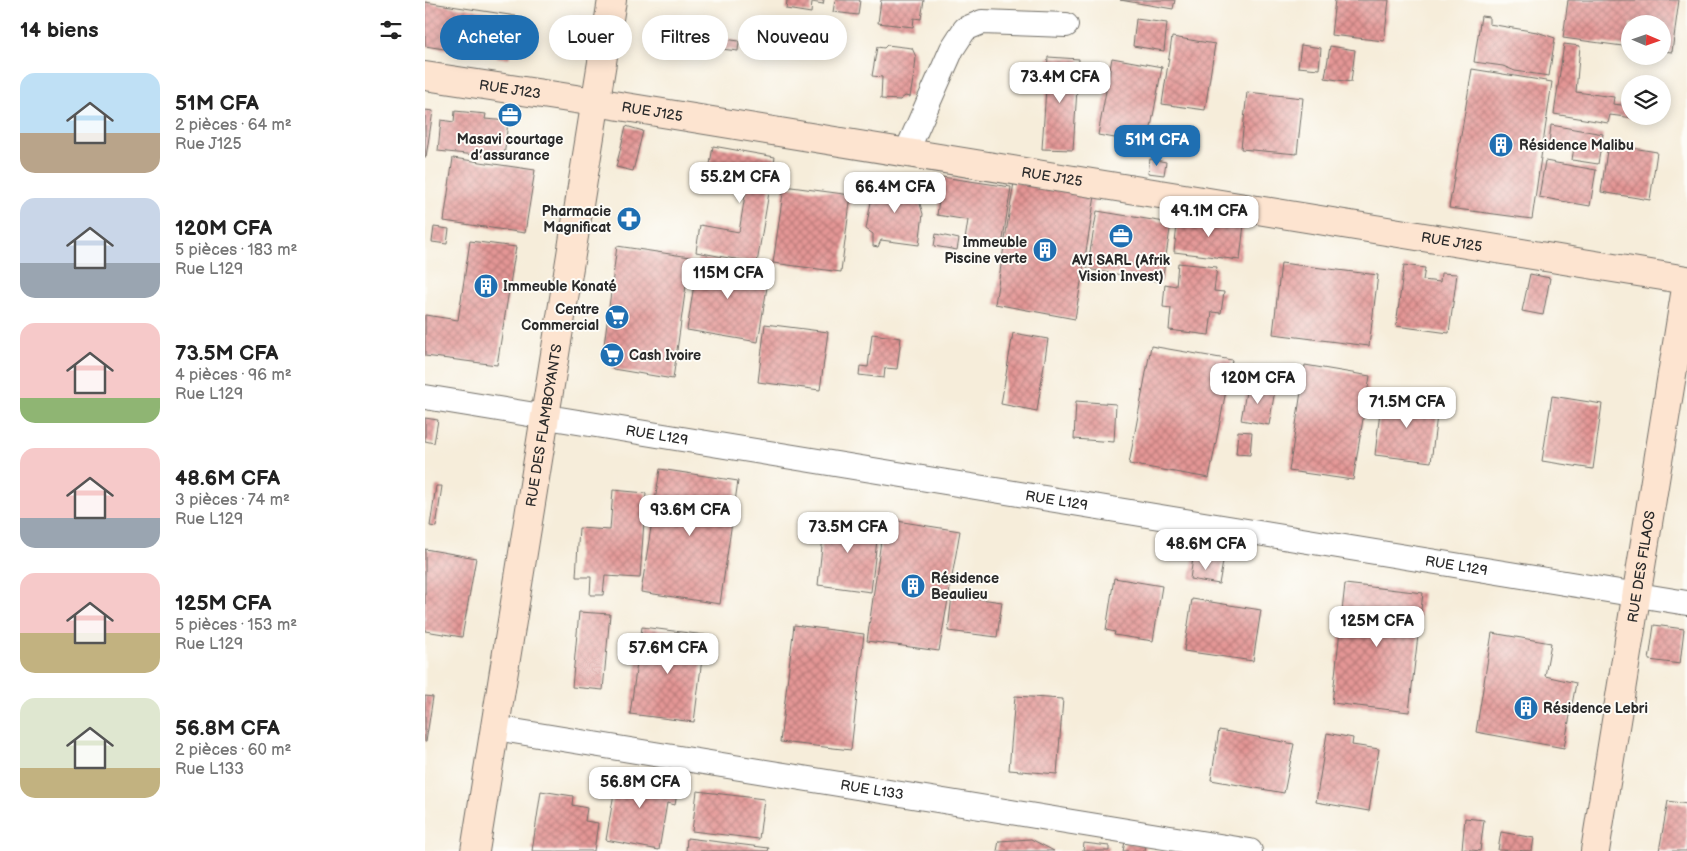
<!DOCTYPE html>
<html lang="fr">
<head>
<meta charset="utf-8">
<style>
  body { margin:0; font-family:"Balsamiq Sans",sans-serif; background:#f6f6f6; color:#222; height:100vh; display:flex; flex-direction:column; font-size:19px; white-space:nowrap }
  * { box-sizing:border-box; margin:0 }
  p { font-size:16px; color:#767676 }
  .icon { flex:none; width:28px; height:28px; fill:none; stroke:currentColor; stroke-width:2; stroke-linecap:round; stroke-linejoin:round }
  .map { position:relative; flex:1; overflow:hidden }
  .details { display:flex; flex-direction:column; background:#fff; width:425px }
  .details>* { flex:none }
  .banner { position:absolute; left:15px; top:15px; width:475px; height:45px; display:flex; gap:10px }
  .needle { width:32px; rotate:92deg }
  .controls { position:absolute; left:1196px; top:15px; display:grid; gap:10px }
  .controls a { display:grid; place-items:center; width:50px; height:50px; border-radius:50%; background:#fff; box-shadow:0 2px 12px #0003; font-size:25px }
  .price { position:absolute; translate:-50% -42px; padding:0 11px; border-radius:10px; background:#fff; color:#222; font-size:16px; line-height:32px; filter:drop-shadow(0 1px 2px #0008) }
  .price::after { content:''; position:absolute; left:50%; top:30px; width:15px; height:11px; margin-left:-8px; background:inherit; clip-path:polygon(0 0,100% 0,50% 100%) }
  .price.active { background:#1f6fb2; color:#fff }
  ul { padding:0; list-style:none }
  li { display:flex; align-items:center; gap:15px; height:125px; padding:0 20px }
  li span { display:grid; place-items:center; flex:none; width:140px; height:100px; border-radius:15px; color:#555 }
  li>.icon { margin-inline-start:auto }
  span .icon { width:60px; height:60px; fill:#fffc; stroke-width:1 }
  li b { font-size:21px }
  h2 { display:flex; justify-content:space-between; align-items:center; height:60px; padding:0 20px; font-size:21px }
  .tag { padding:0 18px; border-radius:22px; background:#fff; box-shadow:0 2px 12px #0003; font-size:18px; line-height:45px }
  .tag.active { background:#1f6fb2; color:#fff }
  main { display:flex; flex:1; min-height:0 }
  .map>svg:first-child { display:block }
  .building { fill:url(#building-cross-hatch) }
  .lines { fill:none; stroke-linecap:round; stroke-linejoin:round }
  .street-casing { stroke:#726f68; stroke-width:26 }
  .secondary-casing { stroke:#726f68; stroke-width:30 }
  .street { stroke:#fff; stroke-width:24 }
  .secondary { stroke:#fde4d0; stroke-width:28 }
  .labels { text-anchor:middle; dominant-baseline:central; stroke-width:4; stroke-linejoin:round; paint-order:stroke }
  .street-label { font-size:14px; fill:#2b2b2b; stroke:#fdfcf7 }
  .poi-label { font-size:14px; font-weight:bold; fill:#2b2b2b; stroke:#fdfcf7; text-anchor:start }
</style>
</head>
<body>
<main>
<section class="details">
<h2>14 biens<svg class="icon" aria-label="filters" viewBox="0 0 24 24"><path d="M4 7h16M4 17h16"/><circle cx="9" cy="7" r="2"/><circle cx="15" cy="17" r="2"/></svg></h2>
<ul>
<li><span style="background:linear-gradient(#bfe0f5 60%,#b9a48a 0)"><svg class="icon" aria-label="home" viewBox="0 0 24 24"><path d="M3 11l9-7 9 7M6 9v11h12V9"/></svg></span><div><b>51M CFA</b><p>2 pièces · 64 m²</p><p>Rue J125</p></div></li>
<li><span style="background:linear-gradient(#c9d6e8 65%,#9aa5b1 0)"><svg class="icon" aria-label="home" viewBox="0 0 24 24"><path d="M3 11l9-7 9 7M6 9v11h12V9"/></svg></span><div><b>120M CFA</b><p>5 pièces · 183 m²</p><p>Rue L129</p></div></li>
<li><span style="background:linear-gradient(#f6c9c9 75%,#8fb573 0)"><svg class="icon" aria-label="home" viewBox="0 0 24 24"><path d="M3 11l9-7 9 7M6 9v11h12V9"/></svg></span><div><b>73.5M CFA</b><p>4 pièces · 96 m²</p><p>Rue L129</p></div></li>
<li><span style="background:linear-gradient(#f6c9c9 70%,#9aa5b1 0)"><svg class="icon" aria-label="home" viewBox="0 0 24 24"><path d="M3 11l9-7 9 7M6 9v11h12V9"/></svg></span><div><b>48.6M CFA</b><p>3 pièces · 74 m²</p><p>Rue L129</p></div></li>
<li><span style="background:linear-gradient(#f6c9c9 60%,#c2b280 0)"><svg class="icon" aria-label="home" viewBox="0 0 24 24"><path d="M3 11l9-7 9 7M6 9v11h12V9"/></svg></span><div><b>125M CFA</b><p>5 pièces · 153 m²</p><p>Rue L129</p></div></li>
<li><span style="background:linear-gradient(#dfe7d0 70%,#c2b280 0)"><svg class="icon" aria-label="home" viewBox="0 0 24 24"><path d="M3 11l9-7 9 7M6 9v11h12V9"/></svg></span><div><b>56.8M CFA</b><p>2 pièces · 60 m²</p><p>Rue L133</p></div></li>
</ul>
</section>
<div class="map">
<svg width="1262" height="851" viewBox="0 0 1262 851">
  <defs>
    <pattern id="building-cross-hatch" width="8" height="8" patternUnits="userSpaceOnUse" patternTransform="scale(1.25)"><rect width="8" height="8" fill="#e49695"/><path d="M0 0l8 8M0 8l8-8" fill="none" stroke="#b97b7a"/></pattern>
  </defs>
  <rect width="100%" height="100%" fill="#fdfcf7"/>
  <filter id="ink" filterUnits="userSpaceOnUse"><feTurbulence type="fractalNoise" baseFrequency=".02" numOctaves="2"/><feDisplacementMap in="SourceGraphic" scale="10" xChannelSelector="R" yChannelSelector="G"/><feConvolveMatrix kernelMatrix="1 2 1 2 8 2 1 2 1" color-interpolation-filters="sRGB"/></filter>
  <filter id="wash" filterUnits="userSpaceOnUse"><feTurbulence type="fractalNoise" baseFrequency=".0096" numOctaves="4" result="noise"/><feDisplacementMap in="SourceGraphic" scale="20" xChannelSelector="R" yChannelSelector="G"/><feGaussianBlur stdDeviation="1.12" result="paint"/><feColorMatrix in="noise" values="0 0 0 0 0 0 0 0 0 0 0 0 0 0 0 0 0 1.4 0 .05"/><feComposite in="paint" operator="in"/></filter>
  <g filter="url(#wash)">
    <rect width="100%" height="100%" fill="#f6edda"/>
    <g id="blocks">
      <path class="building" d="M362 0H399L398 4 387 2 386 13 361 9Z
        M410 0H435L433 15 408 12Z
        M456 0H499L496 19 489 18 488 27 453 23Z
        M695 0H750L748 9Z
        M910 0H964L959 41 906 35Z
        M1143 0H1254L1247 52 1238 51V24H1205V47L1138 38Z
        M0 2 91 16 84 59 0 46Z
        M1056 16 1064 17V24L1112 32 1130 38 1124 76 1090 71 1078 66 1049 62Z
        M711 19 742 23 739 51 708 46Z
        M263 34 314 41 313 51 262 45Z
        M747 37 790 44 780 110 737 104Z
        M1139 44 1155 46 1151 92 1189 97 1188 104 1205 106V116H1217V119L1185 115 1183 123 1129 114Z
        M462 45 487 48 491 57 490 68 485 97 480 96 475 100 456 99 457 77 447 76 452 47 459 48Z
        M876 45 896 48 894 69 873 67Z
        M905 46 930 50 926 82 900 78Z
        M623 57 654 59 648 150 617 149Z
        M687 58 737 67 723 144 673 135Z
        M1047 69 1127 82 1107 219 1024 208Z
        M822 92 878 98 872 154 816 149Z
        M0 110 8 111 1 157H0Z
        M30 111 61 114 60 119 83 121 79 158 13 151 16 120 29 122Z
        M1126 125 1178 134 1173 164 1147 160 1149 147 1124 143Z
        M201 126 218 131 208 171 191 167Z
        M1183 144 1232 152 1225 200 1176 192Z
        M288 146 350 157 332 263 271 252 275 225 314 232 322 183 283 177Z
        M28 158 110 170 100 233 19 221Z
        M725 159 741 162 739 175 723 173Z
        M1120 161 1171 170 1165 206 1114 197Z
        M517 177 586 187 577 246 540 240 543 220 512 215Z
        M450 180 498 189 495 204 498 214 494 245 456 240 453 247 448 246V234L441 229Z
        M589 182 670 196 650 319 570 304Z
        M359 186 426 195 416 272 348 263Z
        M672 211 746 223 737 282 662 269Z
        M753 216 819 224 815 260 749 252Z
        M9 227 24 229 22 244 7 242Z
        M511 234 534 239 532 250 509 246Z
        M45 241 91 247 72 365 0 356V315L33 320Z
        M192 246 265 257 248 379 188 369 178 353Z
        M273 258 345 269 333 342 262 330Z
        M753 263 792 267 789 291 799 292 796 313 787 312 784 335 744 330 746 308 738 307 740 284 751 286Z
        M856 263 953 275 944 346 848 334Z
        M979 265 1000 268 998 280 1015 282 1016 273 1032 274 1024 333 971 326Z
        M1105 274 1125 278 1118 315 1097 311Z
        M340 324 403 332 395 390 333 382Z
        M588 333 623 339 612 411 576 404Z
        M447 334 476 338 472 369 460 368 459 378 434 375 435 366 443 367Z
        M726 346 807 360 784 478 704 464Z
        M880 365 945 376 928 480 864 471Z
        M822 386 850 390 844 425 816 420Z
        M980 394 1004 397 1003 407 1013 408 1006 462 950 455 956 402 979 404Z
        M1127 396 1177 404 1168 469 1117 461Z
        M651 401 691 404 689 442 649 439Z
        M0 418 13 420 9 443 0 441Z
        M813 431 827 432 825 455 811 454Z
        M235 469 313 481 295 604 216 592Z
        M11 486H17L11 527 5 526Z
        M188 490 221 493 215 578 180 576 178 595H165L166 577H151L154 528 185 530Z
        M400 517 454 523 446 592 393 585Z
        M459 519 535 531 514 651 442 641Z
        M0 549 51 558 37 637 0 631Z
        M768 558 798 562 794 584 765 579Z
        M689 578 737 586 728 641 689 635 690 632 681 630Z
        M920 584 998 593 984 712 907 703Z
        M527 595 577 602 572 637 523 631Z
        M767 599 836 610 828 661 759 651Z
        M154 612 185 614 178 690 147 687Z
        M369 625 439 634 426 750 355 742Z
        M1229 625 1259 629 1255 664 1224 660Z
        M217 627 280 635 269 722 205 714Z
        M1067 633 1126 643 1120 676 1151 683 1139 748 1051 732Z
        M0 696 8 697 1 742H0Z
        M590 696 638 699 632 774 584 770Z
        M794 730 869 744 859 793 786 780Z
        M902 733 928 738 927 745 954 749 944 811 891 802Z
        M193 770 254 781 250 805 242 803 234 850 181 840Z
        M116 791 148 796 147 805 162 808 160 821 173 823 169 851H107Z
        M272 791 339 799 334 839 267 831Z
        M1243 801 1262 804V851H1234Z
        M1040 818 1059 820 1055 851 1037 849Z
        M1076 832 1109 838 1107 851 1073 850Z
        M262 838 344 848 343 851H261Z
        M606 839 629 851H572L574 841Z
        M700 842 721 845 720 851H698Z
        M659 843 684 846V851H658Z"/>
    </g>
  </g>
  <g filter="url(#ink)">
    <use href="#blocks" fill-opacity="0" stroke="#726f68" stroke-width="1"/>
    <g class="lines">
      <defs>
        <g id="street">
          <path d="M481 153 527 49 540 29 557 22 641 25"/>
          <path id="s1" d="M0 397 1262 603"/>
          <path id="s2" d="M70 728 825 851"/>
        </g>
        <g id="secondary">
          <path id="s3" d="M0 76 170 102 1262 280"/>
          <path id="s4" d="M50 851 187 0"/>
          <path id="s5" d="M1170 851 1262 282"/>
        </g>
      </defs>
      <use href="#street" class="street-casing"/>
      <use href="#secondary" class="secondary-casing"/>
      <use href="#street" class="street"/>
      <use href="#secondary" class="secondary"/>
    </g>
  </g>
  <defs>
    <symbol id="office-disc" viewBox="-11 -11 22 22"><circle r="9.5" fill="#1f6fb2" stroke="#fdfcf7"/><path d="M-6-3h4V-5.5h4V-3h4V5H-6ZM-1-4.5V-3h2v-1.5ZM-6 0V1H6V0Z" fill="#fff"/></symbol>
    <symbol id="building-disc" viewBox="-11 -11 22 22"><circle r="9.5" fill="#1f6fb2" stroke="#fdfcf7"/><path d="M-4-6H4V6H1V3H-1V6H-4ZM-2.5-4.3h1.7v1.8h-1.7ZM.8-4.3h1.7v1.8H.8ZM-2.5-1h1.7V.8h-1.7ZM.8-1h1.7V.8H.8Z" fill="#fff"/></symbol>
    <symbol id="pharmacy-disc" viewBox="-11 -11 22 22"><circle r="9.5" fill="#1f6fb2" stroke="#fdfcf7"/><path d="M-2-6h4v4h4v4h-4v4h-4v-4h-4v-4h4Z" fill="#fff"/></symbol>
    <symbol id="supermarket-disc" viewBox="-11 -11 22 22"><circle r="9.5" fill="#1f6fb2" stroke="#fdfcf7"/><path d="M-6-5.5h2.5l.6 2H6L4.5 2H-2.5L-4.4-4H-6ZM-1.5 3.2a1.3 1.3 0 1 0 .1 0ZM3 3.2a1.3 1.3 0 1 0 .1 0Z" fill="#fff"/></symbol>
  </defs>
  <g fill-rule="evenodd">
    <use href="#office-disc" x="71" y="101" width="28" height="28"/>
    <use href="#building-disc" x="1062" y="131" width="28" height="28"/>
    <use href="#pharmacy-disc" x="190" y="205" width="28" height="28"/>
    <use href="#office-disc" x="682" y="222" width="28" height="28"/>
    <use href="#building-disc" x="606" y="236" width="28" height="28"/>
    <use href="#building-disc" x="47" y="272" width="28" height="28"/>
    <use href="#supermarket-disc" x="178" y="303" width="28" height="28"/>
    <use href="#supermarket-disc" x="173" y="341" width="28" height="28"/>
    <use href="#building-disc" x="474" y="572" width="28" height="28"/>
    <use href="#building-disc" x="1087" y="694" width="28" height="28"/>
  </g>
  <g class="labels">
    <g class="street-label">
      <text stroke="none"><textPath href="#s3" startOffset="86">RUE J123</textPath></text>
      <text stroke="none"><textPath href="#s3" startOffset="230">RUE J125</textPath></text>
      <text stroke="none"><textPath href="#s3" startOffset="635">RUE J125</textPath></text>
      <text stroke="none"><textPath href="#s3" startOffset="1040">RUE J125</textPath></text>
      <text stroke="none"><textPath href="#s4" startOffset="431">RUE DES FLAMBOYANTS</textPath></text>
      <text stroke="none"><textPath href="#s1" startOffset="235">RUE L129</textPath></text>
      <text stroke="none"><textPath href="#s1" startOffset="640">RUE L129</textPath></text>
      <text stroke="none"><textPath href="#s1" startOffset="1045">RUE L129</textPath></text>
      <text stroke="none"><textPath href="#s5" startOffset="288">RUE DES FILAOS</textPath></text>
      <text stroke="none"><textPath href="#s2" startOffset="382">RUE L133</textPath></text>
    </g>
    <g class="poi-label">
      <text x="85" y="139" text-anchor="middle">Masavi courtage<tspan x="85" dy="16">d’assurance</tspan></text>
      <text x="1094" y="145">Résidence Malibu</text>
      <text x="186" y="211" text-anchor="end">Pharmacie<tspan x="186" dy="16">Magnificat</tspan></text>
      <text x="602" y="242" text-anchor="end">Immeuble<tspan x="602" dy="16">Piscine verte</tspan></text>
      <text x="696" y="260" text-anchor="middle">AVI SARL (Afrik<tspan x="696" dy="16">Vision Invest)</tspan></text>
      <text x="78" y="286">Immeuble Konaté</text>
      <text x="174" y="309" text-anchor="end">Centre<tspan x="174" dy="16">Commercial</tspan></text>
      <text x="204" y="355">Cash Ivoire</text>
      <text x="506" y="578">Résidence<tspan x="506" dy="16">Beaulieu</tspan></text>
      <text x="1118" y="708">Résidence Lebri</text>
    </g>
  </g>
</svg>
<div class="controls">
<a><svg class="needle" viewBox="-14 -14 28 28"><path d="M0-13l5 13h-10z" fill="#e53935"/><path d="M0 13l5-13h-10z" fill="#767676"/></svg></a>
<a><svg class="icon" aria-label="layers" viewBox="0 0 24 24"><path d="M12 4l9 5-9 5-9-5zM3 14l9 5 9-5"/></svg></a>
</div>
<b class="price" style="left:635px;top:104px">73.4M CFA</b>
<b class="price active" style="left:732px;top:167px">51M CFA</b>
<b class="price" style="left:315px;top:204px">55.2M CFA</b>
<b class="price" style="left:470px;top:214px">66.4M CFA</b>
<b class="price" style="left:784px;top:238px">49.1M CFA</b>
<b class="price" style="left:303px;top:300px">115M CFA</b>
<b class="price" style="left:833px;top:405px">120M CFA</b>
<b class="price" style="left:982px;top:429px">71.5M CFA</b>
<b class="price" style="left:265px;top:537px">93.6M CFA</b>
<b class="price" style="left:423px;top:554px">73.5M CFA</b>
<b class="price" style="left:781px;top:571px">48.6M CFA</b>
<b class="price" style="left:952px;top:648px">125M CFA</b>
<b class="price" style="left:243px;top:675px">57.6M CFA</b>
<b class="price" style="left:215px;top:809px">56.8M CFA</b>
<div class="banner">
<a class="tag active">Acheter</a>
<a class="tag">Louer</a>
<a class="tag">Filtres</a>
<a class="tag">Nouveau</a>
</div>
</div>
</main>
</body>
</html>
